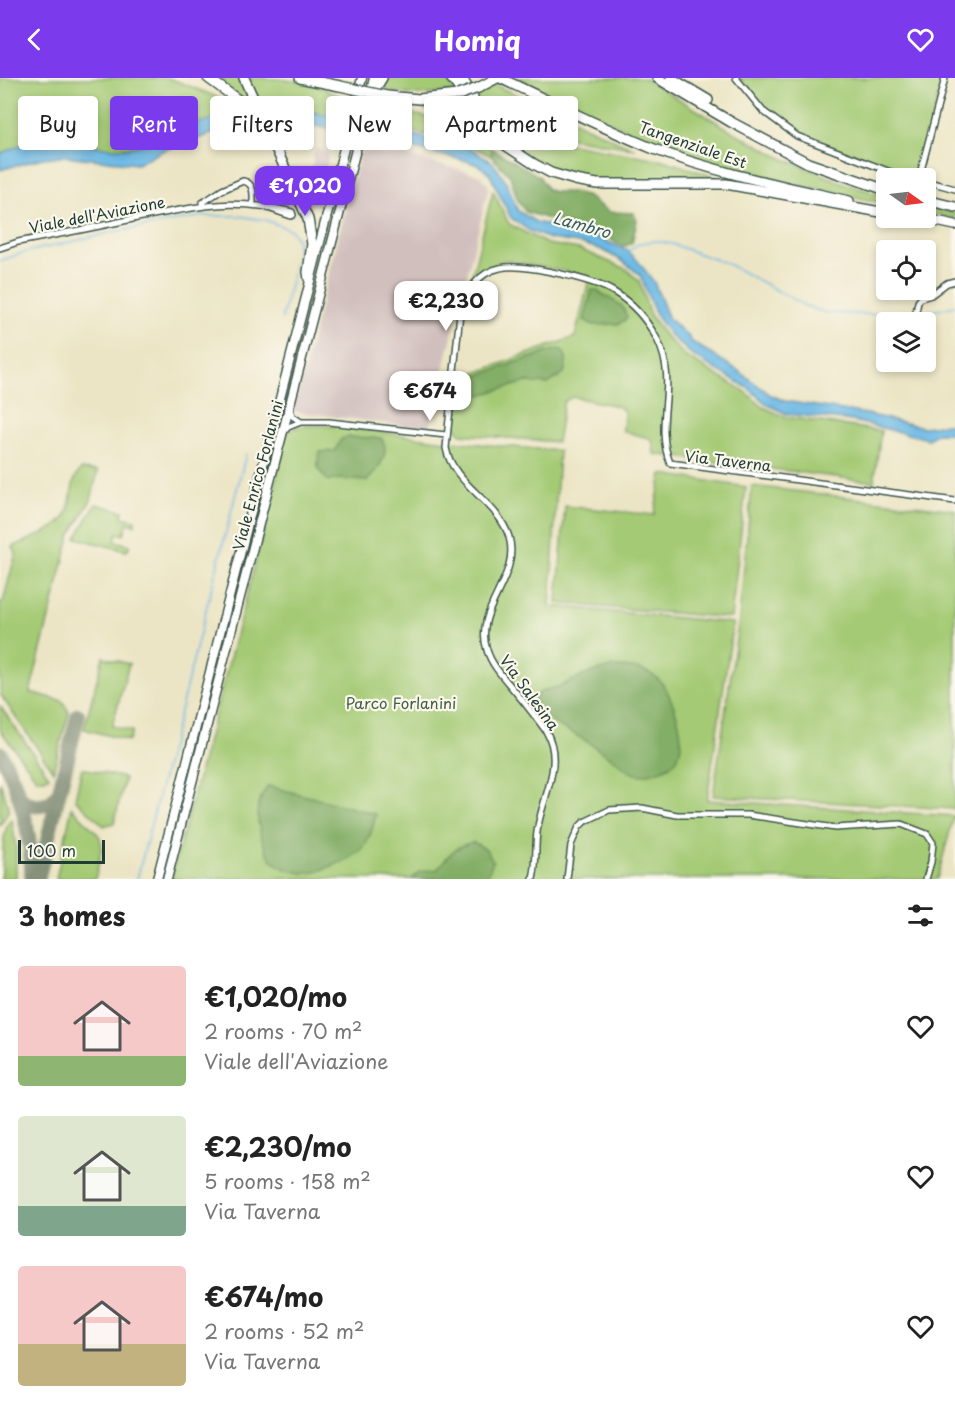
<!DOCTYPE html>
<html lang="en">
<head>
<meta charset="utf-8">
<style>
  body { margin:0; font-family:"Playpen Sans",sans-serif; background:#f2f2f2; color:#222; height:100vh; display:flex; flex-direction:column; font-size:22px; white-space:nowrap }
  * { box-sizing:border-box; margin:0 }
  p { font-size:20px; color:#767676 }
  .icon { flex:none; width:33px; height:33px; fill:none; stroke:currentColor; stroke-width:2; stroke-linecap:round; stroke-linejoin:round }
  .map { position:relative; height:801px; overflow:hidden }
  .drawer { display:flex; flex-direction:column; background:#fff; flex:1 }
  .drawer>* { flex:none }
  .guide { position:absolute; left:18px; top:18px; width:600px; height:54px; display:flex; gap:12px }
  .needle { width:39px; rotate:104deg }
  .buttons { position:absolute; left:876px; top:90px; display:grid; gap:12px }
  .buttons a { display:grid; place-items:center; width:60px; height:60px; border-radius:6px; background:#fff; box-shadow:0 3px 9px #0003; font-size:30px }
  .scale { position:absolute; left:18px; bottom:15px; width:87px; box-sizing:border-box; padding-left:6px; border:3px solid #1f3d34; border-top:0; font-size:16px; line-height:21px; white-space:nowrap; color:#1f3d34; -webkit-text-stroke:4px #fbf7ec; paint-order:stroke }
  .price { position:absolute; translate:-50% -51px; padding:0 14px; border-radius:12px; background:#fff; color:#222; font-size:20px; line-height:39px; filter:drop-shadow(0 2px 3px #0008) }
  .price::after { content:''; position:absolute; left:50%; top:36px; width:18px; height:14px; margin-left:-9px; background:inherit; clip-path:polygon(0 0,100% 0,50% 100%) }
  .price.current { background:#7c3aed; color:#fff }
  ul { padding:0; list-style:none }
  li { display:flex; align-items:center; gap:18px; height:150px; padding:0 18px }
  li span { display:grid; place-items:center; flex:none; width:168px; height:120px; border-radius:6px; color:#555 }
  li>.icon { margin-inline-start:auto }
  span .icon { width:72px; height:72px; fill:#fffc; stroke-width:1 }
  li b { font-size:26px }
  h2 { display:flex; justify-content:space-between; align-items:center; height:72px; padding:0 18px; font-size:26px }
  .pill { padding:0 21px; border-radius:6px; background:#fff; box-shadow:0 3px 9px #0003; font-size:21px; line-height:54px }
  .pill.current { background:#7c3aed; color:#fff }
  header { display:flex; justify-content:space-between; align-items:center; height:78px; padding:0 18px; background:#7c3aed; color:#fff; font-size:27px; font-weight:700 }
  .map>svg:first-child { display:block }
  .industrial { fill:#d1bfbd }
  .green { fill:#a4ca75; stroke:#628454; stroke-width:1.5 }
  .forest { fill:#83ae66; stroke:#51764d; stroke-width:1.5 }
  .water { fill:#6bb8e5; stroke:#457a8c; stroke-width:1.5 }
  .pier { fill:#ece5c5 }
  .lines { fill:none; stroke-linecap:round; stroke-linejoin:round }
  .stream { stroke:#6bb8e5; stroke-width:1.5 }
  .taxiway { stroke:#86917c; stroke-width:15 }
  .street-casing { stroke:#3e564a; stroke-width:8 }
  .primary-casing { stroke:#3e564a; stroke-width:11 }
  .highway-casing { stroke:#3e564a; stroke-width:12 }
  .street { stroke:#fff; stroke-width:5 }
  .primary { stroke:#fff; stroke-width:8 }
  .highway { stroke:#fff; stroke-width:9 }
  .highway-bridge-casing { stroke:#3e564a; stroke-width:12; stroke-linecap:butt }
  .highway-bridge { stroke:#fff; stroke-width:9 }
  .labels { text-anchor:middle; dominant-baseline:central; stroke-width:4.5; stroke-linejoin:round; paint-order:stroke }
  .street-label { font-size:15px; fill:#1f3d34; stroke:#fbf7ec }
  .park-label { font-size:15px; fill:#406044; stroke:#fbf7ec }
  .water-label { font-size:16px; font-style:italic; fill:#325c60; stroke:#fbf7ec }
</style>
</head>
<body>
<header><svg class="icon" aria-label="back" viewBox="0 0 24 24"><path d="M15 5l-7 7 7 7"/></svg>Homiq<svg class="icon" aria-label="heart" viewBox="0 0 24 24"><path d="M12 20l-8-8c-3-5 5-10 8-4 3-6 11-1 8 4z"/></svg></header>
<div class="map">
<svg width="955" height="801" viewBox="0 0 955 801">
  <rect width="100%" height="100%" fill="#fbf7ec"/>
  <filter id="ink" filterUnits="userSpaceOnUse"><feTurbulence type="fractalNoise" baseFrequency=".0167" numOctaves="2"/><feDisplacementMap in="SourceGraphic" scale="12" xChannelSelector="R" yChannelSelector="G"/><feConvolveMatrix kernelMatrix="1 2 1 2 8 2 1 2 1" color-interpolation-filters="sRGB"/></filter>
  <filter id="wash" filterUnits="userSpaceOnUse"><feTurbulence type="fractalNoise" baseFrequency=".008" numOctaves="4" result="noise"/><feDisplacementMap in="SourceGraphic" scale="24" xChannelSelector="R" yChannelSelector="G"/><feGaussianBlur stdDeviation="1.35" result="paint"/><feColorMatrix in="noise" values="0 0 0 0 0 0 0 0 0 0 0 0 0 0 0 0 0 1.4 0 .05"/><feComposite in="paint" operator="in"/></filter>
  <g filter="url(#wash)">
    <rect width="100%" height="100%" fill="#ece5c5"/>
    <path class="industrial" d="M363 66 479 97 489 108 429 351 293 333Z
      M316 71 329 74 325 99 322 101 311 98 314 74Z"/>
    <path class="green" d="M0 0H169L232 25 233 35 191 48 174 56 137 68 114 71 34 62 0 76Z
      M213 0H240L252 28H249Z
      M248 0C273 0 300 1 323 10 332 14 339 19 349 21L343 40 303 32H262Z
      M387 0H448L459 12C430 18 410 19 382 11Z
      M516 0H644L730 52 780 79 838 103 886 119V126C820 111 752 99 687 76 628 55 573 27 516 0Z
      M740 0H943L918 94 916 99 911 100 799 56 775 39 759 25Z
      M493 6 635 71 498 47 492 40 488 39 475 15Z
      M460 20 471 35 470 41 424 31 426 24Z
      M377 28 444 43 446 41C466 46 479 44 489 64L486 66 492 71 491 78 472 68 374 44Z
      M503 57 531 62 532 59 663 82 716 99V101C640 104 561 118 503 57Z
      M493 113 509 146 547 166 579 171 626 191 639 203 650 237 665 258 686 279 746 314 763 329 785 339 881 353 874 404 654 376 652 361 623 353 624 333 618 328 573 319 564 323 557 364 461 356 453 346 458 301 575 259 590 198 505 182 471 202Z
      M926 129 955 135V141L926 134Z
      M335 348 446 363 559 373 550 528 733 545 707 722 954 738 937 801H171L272 422 286 357C294 344 321 348 335 348Z
      M82 391 98 393 91 422 70 458 30 614 62 623 69 634 53 693 0 616V524H3L16 475 13 469C27 462 58 451 65 439 74 425 68 402 82 391Z
      M662 396 746 409 731 540 557 525 565 428 654 437Z
      M752 408 955 432V731L713 718 739 541Z
      M96 426 123 433 122 439 135 442V447L127 445 124 457 117 455 115 463 130 467 127 473 76 460Z
      M103 579 129 586 112 648 132 653 129 663 84 651Z
      M0 628 49 698 45 701H37L0 652Z
      M82 690 125 700 114 745 104 748 75 721Z
      M0 704 8 728V734L0 748Z
      M72 729C102 765 108 749 95 801H56Z
      M12 742 16 770V801H1C4 786 0 751 12 742Z"/>
    <path class="forest" d="M492 71 539 98 547 111 553 114H573L588 119 609 134 633 135 637 142 632 165C622 171 617 166 608 159L526 134 518 123 510 98 491 78Z
      M592 212H596L622 228 627 239 624 243 618 246 593 247 584 242Z
      M560 271C569 278 566 285 564 295L548 306 527 304 480 317C471 317 468 314 465 307L468 301 547 274Z
      M347 359 381 360C392 375 378 392 367 403L340 401 328 403C317 391 316 390 320 374L335 373 341 361Z
      M614 589C629 589 646 590 658 601 673 615 689 664 676 682 671 689 662 692 653 695 648 696 640 698 635 696 628 694 621 687 616 683 604 675 593 667 581 660 563 648 540 644 533 621 542 610 551 612 563 607 582 598 594 592 614 589Z
      M268 708 376 736C369 768 363 777 332 788 325 790 317 795 310 795 300 796 282 791 275 785 263 774 254 738 259 724 261 718 265 713 268 708Z
      M473 764 486 771 493 783 486 801H412L419 794 438 791C450 776 453 769 473 764Z"/>
    <path class="water" d="M283 31 331 37 471 71 492 84 505 101 518 133 536 144 592 157 628 173 638 183 654 204 669 241 688 258 692 264 736 291 771 317 785 323 867 336 923 349 955 345V355H938L928 361 853 343 787 336 768 327 748 310 693 278 669 256 656 238 640 197 621 182 600 171 579 165 550 161 530 153 511 140 489 95 478 87 467 83 303 45 281 43 223 52 164 72 137 86 63 78 43 80 0 92V76C11 72 23 65 34 62 68 56 98 75 134 69 155 65 174 54 194 47 225 36 250 33 283 31Z"/>
    <path class="pier" d="M344 38 370 44 365 61 340 55Z"/>
    <g class="lines">
      <path class="stream" d="M627 174 640 165 656 163 672 166 728 186 806 228 826 235 890 237
        M0 183 22 175 109 155 203 138H238L265 142 291 152 297 161 298 175 282 240
        M922 235 955 228
        M137 801 246 376"/>
      <path class="taxiway" d="M0 675C22 713 31 757 32 801
        M18 716C28 733 51 731 59 714
        M38 801 78 637"/>
    </g>
  </g>
  <g filter="url(#ink)">
    <g class="lines">
      <defs>
        <path id="street" d="M736 0 763 33 797 58 906 100
          M919 100 945 0
          M926 103 955 111
          M202 125 222 112 243 103C255 105 253 117 253 127
          M0 170 18 164C55 157 91 150 128 142 191 130 227 118 292 134L293 137 291 138 265 129
          M914 244 918 224 921 220 931 217 947 205 955 203
          M290 330 292 338 301 344
          M284 354 288 349 301 344H329L446 357
          M533 801C537 786 535 770 537 754 541 721 565 686 546 653 537 641 528 629 518 617 507 603 492 589 487 572 473 531 521 500 509 459 498 423 453 407 446 370L460 235C464 216 478 194 500 190 521 184 595 202 614 214 632 225 647 242 657 261 680 307 653 342 670 385L955 423
          M567 801 571 767 579 749 584 744 609 732 642 730 677 737H748L835 750 901 746 927 756 933 765 931 784 926 801"/>
        <path id="primary" d="M370 17 374 0
          M157 801 362 0
          M167 801 367 29"/>
        <path id="highway" d="M208 0 245 27 268 65
          M244 0 308 141 312 166 308 194 309 201
          M300 0 340 8
          M451 0 502 65 534 86 551 95 575 102 597 106H726L886 135
          M462 0 473 20
          M500 0C551 24 602 50 654 71 717 95 783 108 849 123
          M657 0 731 44 808 85 886 112
          M671 0 708 22
          M478 10 497 0
          M387 18 419 21 458 17
          M365 35 374 13 382 0
          M926 122 955 129
          M922 140 955 147"/>
      </defs>
      <use href="#street" class="street-casing"/>
      <use href="#primary" class="primary-casing"/>
      <use href="#highway" class="highway-casing"/>
      <use href="#street" class="street"/>
      <use href="#primary" class="primary"/>
      <use href="#highway" class="highway"/>
      <defs>
        <path id="highway-bridge" d="M340 8 387 18
          M458 17 478 10"/>
      </defs>
      <use href="#highway-bridge" class="highway-bridge-casing"/>
      <use href="#highway-bridge" class="highway-bridge"/>
    </g>
  </g>
  <g class="labels">
    <g class="street-label">
      <text transform="translate(693 66) rotate(19)">Tangenziale Est</text>
      <text transform="translate(97 136) rotate(-11)">Viale dell'Aviazione</text>
      <text transform="translate(728 382) rotate(7)">Via Taverna</text>
      <text transform="translate(257 397) rotate(-75)">Viale Enrico Forlanini</text>
      <text transform="translate(530 614) rotate(54)">Via Salesina</text>
    </g>
    <g class="park-label">
      <text x="401" y="624">Parco Forlanini</text>
    </g>
    <g class="water-label">
      <text transform="translate(582 146) rotate(16)">Lambro</text>
    </g>
  </g>
</svg>
<div class="buttons">
<a><svg class="needle" viewBox="-14 -14 28 28"><path d="M0-13l5 13h-10z" fill="#e53935"/><path d="M0 13l5-13h-10z" fill="#767676"/></svg></a>
<a><svg class="icon" aria-label="locate" viewBox="0 0 24 24"><circle cx="12" cy="12" r="6"/><path d="M12 2v4M12 18v4M2 12h4M18 12h4"/></svg></a>
<a><svg class="icon" aria-label="layers" viewBox="0 0 24 24"><path d="M12 4l9 5-9 5-9-5zM3 14l9 5 9-5"/></svg></a>
</div>
<div class="scale">100 m</div>
<b class="price current" style="left:305px;top:139px">€1,020</b>
<b class="price" style="left:446px;top:254px">€2,230</b>
<b class="price" style="left:430px;top:344px">€674</b>
<div class="guide">
<a class="pill">Buy</a>
<a class="pill current">Rent</a>
<a class="pill">Filters</a>
<a class="pill">New</a>
<a class="pill">Apartment</a>
</div>
</div>
<section class="drawer">
<h2>3 homes<svg class="icon" aria-label="filters" viewBox="0 0 24 24"><path d="M4 7h16M4 17h16"/><circle cx="9" cy="7" r="2"/><circle cx="15" cy="17" r="2"/></svg></h2>
<ul>
<li><span style="background:linear-gradient(#f6c9c9 75%,#8fb573 0)"><svg class="icon" aria-label="home" viewBox="0 0 24 24"><path d="M3 11l9-7 9 7M6 9v11h12V9"/></svg></span><div><b>€1,020/mo</b><p>2 rooms · 70 m²</p><p>Viale dell'Aviazione</p></div><svg class="icon" aria-label="heart" viewBox="0 0 24 24"><path d="M12 20l-8-8c-3-5 5-10 8-4 3-6 11-1 8 4z"/></svg></li>
<li><span style="background:linear-gradient(#dfe7d0 75%,#7fa58c 0)"><svg class="icon" aria-label="home" viewBox="0 0 24 24"><path d="M3 11l9-7 9 7M6 9v11h12V9"/></svg></span><div><b>€2,230/mo</b><p>5 rooms · 158 m²</p><p>Via Taverna</p></div><svg class="icon" aria-label="heart" viewBox="0 0 24 24"><path d="M12 20l-8-8c-3-5 5-10 8-4 3-6 11-1 8 4z"/></svg></li>
<li><span style="background:linear-gradient(#f6c9c9 65%,#c2b280 0)"><svg class="icon" aria-label="home" viewBox="0 0 24 24"><path d="M3 11l9-7 9 7M6 9v11h12V9"/></svg></span><div><b>€674/mo</b><p>2 rooms · 52 m²</p><p>Via Taverna</p></div><svg class="icon" aria-label="heart" viewBox="0 0 24 24"><path d="M12 20l-8-8c-3-5 5-10 8-4 3-6 11-1 8 4z"/></svg></li>
</ul>
</section>
</body>
</html>
